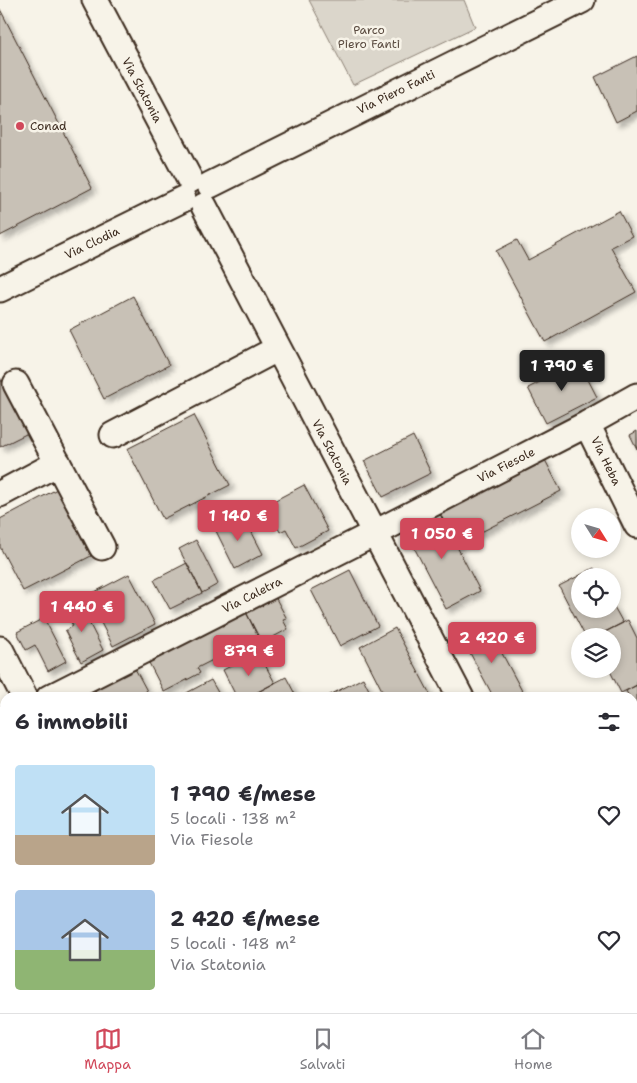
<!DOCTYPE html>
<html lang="it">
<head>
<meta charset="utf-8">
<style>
  body { margin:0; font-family:"Shantell Sans",sans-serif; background:#f7f7f7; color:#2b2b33; height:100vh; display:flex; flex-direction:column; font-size:19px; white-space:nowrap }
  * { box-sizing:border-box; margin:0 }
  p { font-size:16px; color:#7c7c81 }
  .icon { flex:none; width:28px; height:28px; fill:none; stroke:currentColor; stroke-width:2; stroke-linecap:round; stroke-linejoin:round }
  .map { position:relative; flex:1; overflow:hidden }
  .side { position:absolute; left:0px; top:692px; width:638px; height:321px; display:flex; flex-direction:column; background:#fff; border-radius:15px 15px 0 0; box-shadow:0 2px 8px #0003 }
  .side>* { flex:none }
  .needle { width:32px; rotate:127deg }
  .controls { position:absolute; left:571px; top:508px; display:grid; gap:10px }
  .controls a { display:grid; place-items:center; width:50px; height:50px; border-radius:50%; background:#fff; box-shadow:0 2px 8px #0003; font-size:25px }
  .price { position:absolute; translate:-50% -42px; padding:0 11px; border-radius:5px; background:#d1495b; color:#fff; font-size:16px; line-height:32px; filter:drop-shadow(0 1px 2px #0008) }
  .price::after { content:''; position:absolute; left:50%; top:30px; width:15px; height:11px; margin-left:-8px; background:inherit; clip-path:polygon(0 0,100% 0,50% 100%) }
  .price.active { background:#222; color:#fff }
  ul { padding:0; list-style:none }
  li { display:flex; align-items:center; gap:15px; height:125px; padding:0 15px }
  li span { display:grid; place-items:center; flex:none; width:140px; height:100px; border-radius:5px; color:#555 }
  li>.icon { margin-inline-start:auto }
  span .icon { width:60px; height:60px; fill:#fffc; stroke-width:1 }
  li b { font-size:21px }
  h2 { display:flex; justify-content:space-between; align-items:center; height:60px; padding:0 15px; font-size:21px }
  .dock { display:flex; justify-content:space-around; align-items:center; height:70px; border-top:1px solid #e1e1e2; background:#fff; font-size:14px; color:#7c7c81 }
  .dock a { display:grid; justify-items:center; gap:2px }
  .dock .active { color:#d1495b }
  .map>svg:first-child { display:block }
  .green { fill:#dbd6cb; stroke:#8b8074 }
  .building { fill:#c8c1b6; stroke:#3b2a1e; filter:url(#shadow) }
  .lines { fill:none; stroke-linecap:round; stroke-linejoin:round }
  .minor-casing { stroke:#3b2a1e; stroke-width:29 }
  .minor { stroke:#f7f3e8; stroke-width:25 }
  .poi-dot { fill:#d1495b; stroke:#f7f3e8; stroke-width:2 }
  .labels { text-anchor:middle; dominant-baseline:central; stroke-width:5; stroke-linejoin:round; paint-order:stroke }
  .park-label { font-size:12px; fill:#5b4c41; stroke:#f7f3e8 }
  .street-label { font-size:12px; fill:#3b2a1e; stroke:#f7f3e8 }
  .poi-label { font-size:12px; fill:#3b2a1e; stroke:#f7f3e8; text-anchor:start }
</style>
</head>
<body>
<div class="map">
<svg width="637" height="1013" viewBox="0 0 637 1013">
  <defs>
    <filter id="shadow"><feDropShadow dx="4.5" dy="4.5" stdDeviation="2.5" flood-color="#0004"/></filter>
  </defs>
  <rect width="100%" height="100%" fill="#f7f3e8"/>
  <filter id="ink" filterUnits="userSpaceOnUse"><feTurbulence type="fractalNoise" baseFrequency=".02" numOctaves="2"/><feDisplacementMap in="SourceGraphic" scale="10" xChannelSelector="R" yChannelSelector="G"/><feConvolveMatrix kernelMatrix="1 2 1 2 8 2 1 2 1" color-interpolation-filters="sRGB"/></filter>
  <g filter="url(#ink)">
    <path class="green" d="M309 0H464L475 27 353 85Z"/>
    <path class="building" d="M0 9 92 188 0 236Z
      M637 56V111L616 122 595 77Z
      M619 211 632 236 611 247 636 292 545 342 496 251 517 240 528 260Z
      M133 296 169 365 104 399 69 330Z
      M579 362 597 397 546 423 528 388Z
      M0 378 28 433 0 447Z
      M194 415 230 485 163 519 127 449Z
      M637 431V449L630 435Z
      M413 436 431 473 383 497 364 461Z
      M543 456 561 491 456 545 438 510Z
      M304 485 328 531 296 548 286 529 280 532 266 505Z
      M57 489 91 556 23 591 0 547V519Z
      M438 510 480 591 446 609 404 528Z
      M233 517 237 526 246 521 263 554 235 569 214 527Z
      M196 540 218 584 202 593 179 549Z
      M187 563 202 593 170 609 154 580Z
      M594 568 599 576H580V609H612V603L623 623 597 636H585L559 586Z
      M350 570 378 626 340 646 311 590Z
      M129 574 155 624 113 646 87 596Z
      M273 593 287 619 283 620 288 629 262 643 244 608Z
      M78 601 103 650 81 662 65 631 73 626 64 608Z
      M244 608 258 637 197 668 200 673 164 692 147 659Z
      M44 618 66 661 48 671 35 645 26 650 17 632Z
      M628 620 637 638V685L621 693 609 669H612V636H597Z
      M487 625 522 691 510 698H494L462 638Z
      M395 628 431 696 429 698H386L360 647Z
      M258 652 275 683 247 698H237L223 670Z
      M132 663 147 691 135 698H99L92 685Z
      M286 677 297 698H250V696Z
      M363 678 373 698H324Z
      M211 680 221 698H177Z
      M637 685V711L632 702V698H630L626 691Z
      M0 765 5 775V781L0 783Z
      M5 860V903L0 905V863Z
      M637 908V968L632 960V910Z
      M5 953V1009H16L15 1013H0V955Z
      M64 1009H117L119 1013H66Z
      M139 1009H152L144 1013H142Z
      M220 1009H272L274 1013H222Z
      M284 1009H306L298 1013H286Z
      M563 1009 566 1013H556Z"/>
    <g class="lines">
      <defs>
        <path id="minor" d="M95 0 190 180
          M210 185 582 0
          M204 206 461 698
          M0 289 183 199
          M16 384 102 547
          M587 424 637 525
          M113 435 277 349
          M0 494 58 463
          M0 649 25 698
          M49 698 375 533 587 424 637 396
          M0 722 5 719
          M0 942 5 939
          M197 1009 199 1013
          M625 1009 628 1013
          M340 1013 348 1009"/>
      </defs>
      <use href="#minor" class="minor-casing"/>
      <use href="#minor" class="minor"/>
    </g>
  </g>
  <circle class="poi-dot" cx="20" cy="126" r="5"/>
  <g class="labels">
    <g class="park-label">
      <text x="369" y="30">Parco<tspan x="369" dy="14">Piero Fanti</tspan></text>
    </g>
    <g class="street-label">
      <text transform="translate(142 90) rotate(62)">Via Statonia</text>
      <text transform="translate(396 92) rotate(-26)">Via Piero Fanti</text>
      <text transform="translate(92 243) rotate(-26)">Via Clodia</text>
      <text transform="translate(332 452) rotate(62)">Via Statonia</text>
      <text transform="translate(606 461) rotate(64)">Via Heba</text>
      <text transform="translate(506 465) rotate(-27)">Via Fiesole</text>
      <text transform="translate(252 595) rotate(-27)">Via Caletra</text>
    </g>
    <g class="poi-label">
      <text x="30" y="126">Conad</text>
    </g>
  </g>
</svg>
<div class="controls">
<a><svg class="needle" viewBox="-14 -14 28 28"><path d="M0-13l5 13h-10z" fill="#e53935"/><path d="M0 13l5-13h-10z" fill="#7c7c81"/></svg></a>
<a><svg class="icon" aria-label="locate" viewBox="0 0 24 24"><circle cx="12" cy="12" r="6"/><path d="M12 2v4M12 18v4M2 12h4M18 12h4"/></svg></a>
<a><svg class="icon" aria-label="layers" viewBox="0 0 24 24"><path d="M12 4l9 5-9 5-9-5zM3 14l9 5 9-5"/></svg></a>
</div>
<b class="price active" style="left:562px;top:392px">1 790 €</b>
<b class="price" style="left:238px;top:542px">1 140 €</b>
<b class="price" style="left:442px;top:560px">1 050 €</b>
<b class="price" style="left:82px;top:633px">1 440 €</b>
<b class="price" style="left:492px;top:664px">2 420 €</b>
<b class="price" style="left:249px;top:677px">879 €</b>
<section class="side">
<h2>6 immobili<svg class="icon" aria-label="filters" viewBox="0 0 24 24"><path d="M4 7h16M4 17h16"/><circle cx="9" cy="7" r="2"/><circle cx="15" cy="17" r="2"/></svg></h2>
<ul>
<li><span style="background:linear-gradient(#bfe0f5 70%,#b9a48a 0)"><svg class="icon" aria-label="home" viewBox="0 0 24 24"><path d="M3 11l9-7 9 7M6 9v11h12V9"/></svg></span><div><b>1 790 €/mese</b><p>5 locali · 138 m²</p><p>Via Fiesole</p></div><svg class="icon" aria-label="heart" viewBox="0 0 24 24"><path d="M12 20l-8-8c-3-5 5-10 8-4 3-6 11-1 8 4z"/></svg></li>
<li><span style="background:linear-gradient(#a9c7e8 60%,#8fb573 0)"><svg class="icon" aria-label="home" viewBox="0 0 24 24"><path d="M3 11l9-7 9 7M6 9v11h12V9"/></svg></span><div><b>2 420 €/mese</b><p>5 locali · 148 m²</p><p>Via Statonia</p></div><svg class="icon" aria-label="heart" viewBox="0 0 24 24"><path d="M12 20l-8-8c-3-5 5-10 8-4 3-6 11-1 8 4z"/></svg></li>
</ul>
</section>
</div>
<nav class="dock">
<a class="active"><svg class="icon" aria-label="map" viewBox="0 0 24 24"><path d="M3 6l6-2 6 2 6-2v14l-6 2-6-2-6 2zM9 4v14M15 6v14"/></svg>Mappa</a>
<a><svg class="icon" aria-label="saved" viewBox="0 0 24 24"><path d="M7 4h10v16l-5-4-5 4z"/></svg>Salvati</a>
<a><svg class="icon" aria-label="home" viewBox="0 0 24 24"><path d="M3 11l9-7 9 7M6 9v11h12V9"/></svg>Home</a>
</nav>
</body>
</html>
